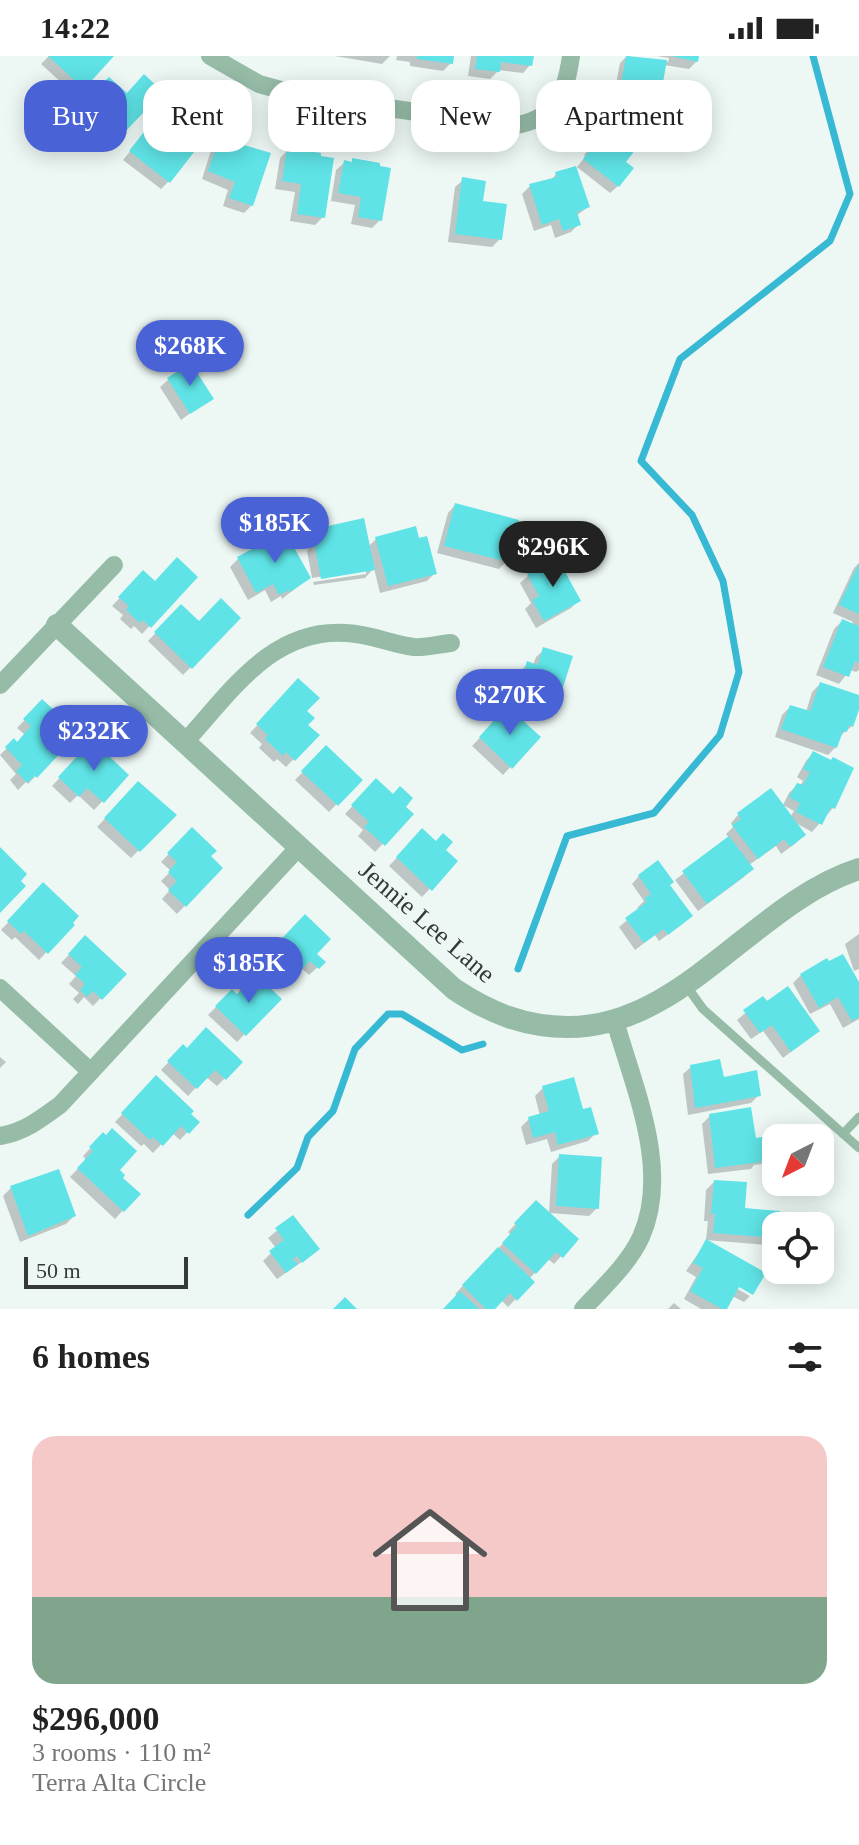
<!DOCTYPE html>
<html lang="en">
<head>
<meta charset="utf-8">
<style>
  body { margin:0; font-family:"Times New Roman",serif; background:#f6f6f6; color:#222; height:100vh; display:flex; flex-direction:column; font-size:30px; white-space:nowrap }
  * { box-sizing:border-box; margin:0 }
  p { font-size:26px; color:#767676 }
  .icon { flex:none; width:44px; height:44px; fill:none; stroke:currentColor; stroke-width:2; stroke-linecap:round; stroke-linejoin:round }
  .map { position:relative; height:1253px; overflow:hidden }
  .drawer { display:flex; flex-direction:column; background:#fff; flex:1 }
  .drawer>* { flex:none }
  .hud { position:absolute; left:24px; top:24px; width:812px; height:72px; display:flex; gap:16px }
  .needle { width:52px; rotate:222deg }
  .controls { position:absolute; left:762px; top:1068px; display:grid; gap:16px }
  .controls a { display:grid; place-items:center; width:72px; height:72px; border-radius:16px; background:#fff; box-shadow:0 4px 20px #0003; font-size:40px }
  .scale { position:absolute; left:24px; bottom:20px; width:164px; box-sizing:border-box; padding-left:8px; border:4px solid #353938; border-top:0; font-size:22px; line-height:28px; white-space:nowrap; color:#353938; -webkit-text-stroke:6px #edf8f5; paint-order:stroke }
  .price { position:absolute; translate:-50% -68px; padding:0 18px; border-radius:28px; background:#4962d6; color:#fff; font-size:26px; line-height:52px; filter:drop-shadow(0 2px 4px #0008) }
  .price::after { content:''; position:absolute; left:50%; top:48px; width:24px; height:18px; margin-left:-12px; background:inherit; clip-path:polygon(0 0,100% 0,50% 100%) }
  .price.selected { background:#222; color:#fff }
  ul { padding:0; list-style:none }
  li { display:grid; align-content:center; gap:16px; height:424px; padding:0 32px }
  li span { display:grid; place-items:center; height:248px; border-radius:24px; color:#555 }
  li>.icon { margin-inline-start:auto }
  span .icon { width:144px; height:144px; fill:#fffc; stroke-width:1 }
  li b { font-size:34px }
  h2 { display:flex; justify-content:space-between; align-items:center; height:96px; padding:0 32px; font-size:34px }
  .tag { padding:0 28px; border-radius:24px; background:#fff; box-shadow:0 4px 20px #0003; font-size:28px; line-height:72px }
  .tag.selected { background:#4962d6; color:#fff }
  .status { display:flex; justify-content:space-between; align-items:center; height:56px; padding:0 40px; background:#fff; direction:ltr }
  .status svg { height:22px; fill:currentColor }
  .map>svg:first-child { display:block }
  .shadow { fill:#0003 }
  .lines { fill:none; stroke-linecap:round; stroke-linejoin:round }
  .stream { stroke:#37b8d3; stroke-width:7 }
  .building { fill:#5fe3e6 }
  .service { stroke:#96bca7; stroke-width:9 }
  .minor { stroke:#96bca7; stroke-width:18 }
  .tertiary { stroke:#96bca7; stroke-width:22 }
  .labels { text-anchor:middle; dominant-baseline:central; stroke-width:8; stroke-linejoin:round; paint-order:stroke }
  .street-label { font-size:26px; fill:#353938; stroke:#edf8f5 }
</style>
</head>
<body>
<div class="status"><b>14:22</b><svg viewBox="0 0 49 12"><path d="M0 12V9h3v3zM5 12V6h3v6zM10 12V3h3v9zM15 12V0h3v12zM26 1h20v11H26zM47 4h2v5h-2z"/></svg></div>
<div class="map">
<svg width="859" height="1253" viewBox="0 0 859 1253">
  <rect width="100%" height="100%" fill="#edf8f5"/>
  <path class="shadow" d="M49 0H111L75 39 41 8Z
    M335 0H390L382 8Z
    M397 0H452L451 7 443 15 410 10V6L396 4Z
    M471 0H532L530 9 523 17 499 14 490 23 468 20Z
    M627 0 668 6 669 2 657 0H697V5L689 13 664 9 660 34 670 56 662 64 611 55 620 7Z
    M109 23 127 40 160 36 114 85 80 53Z
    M188 64 168 126 161 133 123 104 143 79 170 86Z
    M606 73 623 106 618 130 610 137 577 111 585 101 584 99Z
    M223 74 252 149 244 157 223 150 228 134 202 123 215 82Z
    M288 94 323 161 315 169 290 165 295 136 275 133 280 102Z
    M353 104 380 164 372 172 351 168 355 149 331 145 336 114 344 107 350 108Z
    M556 118 588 151 576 160 579 168 571 176 555 182 551 169 534 175 522 138 530 130 550 125Z
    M463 124 481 146 500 183 492 191 448 186 455 131Z
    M168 324 211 342 181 364 160 331Z
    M455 449 507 505 499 513 437 497 448 457Z
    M320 473 368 491 376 483 418 485 435 517 427 525 380 537 374 512 365 522 314 529 313 526 366 518V514L312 522 307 495 313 488 312 481Z
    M284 477 309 522 282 543 281 540 271 546 265 534 248 544 230 511 238 503Z
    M859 507V614L856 616 850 614 839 628 816 619 834 573 842 565 852 569 853 566 833 557 854 512Z
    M143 517 155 528 195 521 142 578 134 570 131 573 120 563 123 559 112 550Z
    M528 520 579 544 571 552 536 572 525 553 531 547 520 527Z
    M181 551 198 568 239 562 183 619 148 585Z
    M544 594 554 652 546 660 509 648 520 615 528 608 533 609 536 601Z
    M298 625 306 669 317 679 286 711 277 703 274 706 259 692 262 688 250 677Z
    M820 628 859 647 852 670 839 681 836 691 828 699 775 681 782 659 790 651 806 656 812 636Z
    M42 646 76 677 28 728 26 726 18 734 10 724 16 718 0 699 14 685 17 688 25 679 17 672Z
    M507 653 538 681 503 719 472 690Z
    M92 687 127 720 94 754 78 739 70 747 52 730Z
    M326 692 360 724 329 756 295 724Z
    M813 697 852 712 833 752 812 776 794 766 804 779 796 787 781 798 776 790 749 809 744 821 698 855 675 824 729 782 726 778 733 771 731 767 738 759 790 761 794 755 783 749 789 737 797 729 800 730 803 725 797 721 806 705Z
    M376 725 411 758 375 796 358 780 363 774 345 758Z
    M138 728 174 759 131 802 97 771Z
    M192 774 208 800 220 812 177 858 162 843 170 834 161 825 171 815 161 806Z
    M422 775 456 805 422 841 389 810Z
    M639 820 668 829 682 868 659 885 655 879 635 894 619 871 639 854 637 852 644 845 632 828Z
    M43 829 72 869 39 904 15 881 12 884 1 874Z
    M305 861 314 898 323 906 309 919 301 912 286 927 263 905Z
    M859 878V913L854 915 845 888Z
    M85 882 124 918 93 950 84 941 78 948 73 943 79 937 69 928 76 920 61 907Z
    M801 919 859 930V963L843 972 830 948 810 958 793 927Z
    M232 935 237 940 279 943 237 986 208 959Z
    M763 942 818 975 783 1002 763 975 751 983 737 964Z
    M183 991 187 995 241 1006 217 1030 206 1021 188 1040 161 1014Z
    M0 1001 6 1006 0 1012Z
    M691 1011 722 1023 759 1039 751 1047 688 1059 683 1018Z
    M156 1022 197 1066 180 1084 172 1077 153 1097 144 1088 141 1090 115 1066Z
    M543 1032 582 1056 596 1077 588 1085 551 1096 547 1083 526 1089 521 1071 529 1063 540 1060 535 1040Z
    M710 1060 754 1085 806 1075 807 1082H776V1111L771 1112 770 1107 754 1109 751 1113 708 1118 702 1068Z
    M103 1079 120 1122 138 1138 115 1163 70 1121 86 1104 83 1100Z
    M560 1100 597 1152 589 1160 549 1157 552 1108Z
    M714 1126 775 1181 768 1189 706 1184 708 1165H704L706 1134Z
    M11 1132 74 1160 66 1168 20 1186 3 1140Z
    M536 1146 577 1183 554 1208 548 1203 529 1223 532 1226 508 1251 501 1244 492 1253H446L458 1240 455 1238 511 1179 508 1176Z
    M293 1161 309 1201 277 1223 263 1205 276 1192 268 1182Z
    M706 1186 731 1225 729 1228 750 1240 744 1246 732 1240 724 1253H701L684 1243 696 1221 686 1215Z
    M674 1247 681 1253H668Z"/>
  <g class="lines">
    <path class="stream" d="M518 913 567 780 654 757 720 679 739 616 723 525 692 459 641 405 680 303 830 185 850 138 813 0
      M248 1159 297 1112 308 1081 333 1055 355 993 388 958H402L462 994 483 988"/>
  </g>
  <path class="building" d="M48 0H114L84 33Z
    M417 0H454L453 8 417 3Z
    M477 0H534L532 10 501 6 500 16 475 13Z
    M626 0 667 4 662 32 676 35 672 57 618 47Z
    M671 0H699L698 6Z
    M144 18 163 36 123 78 86 44 109 21 127 37Z
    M188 62 208 78 170 127 129 95 150 68 175 88 180 82 175 78Z
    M614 63 642 85 626 106 634 112 619 131 583 103 592 92 590 90Z
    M223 72 247 80 244 89 271 97 253 150 229 142 235 126 208 115Z
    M287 92 321 97V100L334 102 325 162 297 158 301 128 282 125Z
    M352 102 380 107V110L391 112 382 165 358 161 361 141 338 137 344 104 352 106Z
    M576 110 590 151 577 156 581 169 563 175 559 163 542 169 529 128 557 121 555 116Z
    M462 121 486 125 483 145 507 148 502 184 455 178Z
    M191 307 214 343 190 358 167 322Z
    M455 447 519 464 509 506 444 490Z
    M364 462 375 514 321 523 314 485 321 483 319 472Z
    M416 470 419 482 427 480 437 518 388 530 375 481Z
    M285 475 311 522 290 536 289 534 279 539 273 528 256 537 237 501Z
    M177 501 198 521 151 572 143 564 140 567 126 554 129 550 118 541 143 514 155 525Z
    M557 501 581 545 544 565 532 544 539 540 527 518Z
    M859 507V558L839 549Z
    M221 542 241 562 192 613 154 576 181 548 199 565Z
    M842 563 859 570V607L855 605 849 621 823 611Z
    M543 591 573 600 556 653 516 641 527 605 538 609Z
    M298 622 320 642 307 655 315 662 308 669 320 679 295 705 286 696 283 700 265 683 268 679 256 668Z
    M820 626 859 639V654L853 671 849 669 847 676 843 675 837 692 781 673 790 649 810 655Z
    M42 643 79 677 37 722 35 720 27 727 16 715 22 709 5 691 14 682 17 686 31 670 23 663Z
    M507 650 541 681 512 713 479 681Z
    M92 684 129 719 104 747 87 732 79 741 58 721Z
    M326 689 363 724 338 750 301 715Z
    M813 695 831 704 833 701 854 712 835 753 831 751 822 769 796 756 800 747 789 741 797 727 803 729 810 716 803 713Z
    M376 722 393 738 400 730 413 742 406 751 414 758 385 790 364 771 369 766 351 749Z
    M138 725 177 759 140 796 104 762Z
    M771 732 806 779 790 791 784 783 758 803 732 769 741 763 737 757Z
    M192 771 217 795 211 800 223 812 186 851 168 834 177 825 168 816 177 806 167 797Z
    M422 772 436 785 443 777 453 786 446 794 458 805 432 835 396 801Z
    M729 780 754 813 707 848 682 815Z
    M0 791 27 818 21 825 26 830 0 857Z
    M658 804 674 826 670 829 693 860 668 879 664 873 644 887 625 862 647 846 644 843 651 838 638 819Z
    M43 826 79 860 73 867 75 869 48 898 24 875 21 878 7 865Z
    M305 858 331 883 317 898 326 906 319 913 310 905 295 921 269 896Z
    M85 879 127 918 102 944 93 935 87 941 80 934 85 928 75 919 82 911 68 898Z
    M843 898 859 926V961L852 965 838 941 819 952 800 918 827 902 829 905Z
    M255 918 282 943 246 980 215 950 232 933 237 938Z
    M788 930 820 975 791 996 772 969 760 977 743 954 763 940 767 945Z
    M206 971 243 1006 226 1024 215 1014 197 1033 167 1005 183 988 187 992Z
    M720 1003 724 1021 757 1014 761 1040 695 1052 690 1009Z
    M156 1019 194 1055 191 1058 200 1066 189 1078 181 1070 163 1090 153 1081 150 1084 121 1057Z
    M574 1021 583 1053 591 1051 599 1078 558 1089 555 1076 533 1082 528 1061 549 1055 542 1030Z
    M751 1051 756 1082 807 1073 809 1082H776V1100L761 1103V1106L715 1112 709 1058Z
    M112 1072 137 1095 120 1114 125 1119 123 1122 141 1138 124 1156 77 1112 93 1095 89 1091 103 1076 106 1079Z
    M559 1098 602 1101 599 1153 556 1150Z
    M59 1113 76 1160 28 1180 10 1130Z
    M714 1124 747 1126 745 1152 780 1155 776 1182 713 1177 715 1158H711Z
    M536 1144 579 1183 563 1202 556 1196 536 1218 502 1187 517 1170 514 1167Z
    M293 1159 320 1193 302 1207 297 1200 293 1203 298 1208 286 1217 269 1195 284 1184 275 1172Z
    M706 1183 766 1217 753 1239 739 1231 727 1253H722L690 1235 703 1212 693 1207Z
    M498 1191 535 1226 517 1245 510 1237 495 1253H486L462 1229Z
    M460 1235 479 1253H443Z
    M345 1241 357 1253H333Z"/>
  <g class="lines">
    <path class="service" d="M685 928 703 953 859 1092
      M843 1078 859 1061"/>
    <path class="minor" d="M210 0 259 28 299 39 512 70C556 63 565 41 571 0
      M0 629 114 509
      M185 686C231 636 272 571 347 577 370 578 391 588 414 591 426 592 439 588 451 587
      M0 932 91 1016
      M0 1080C24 1076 41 1063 60 1049L299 791
      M583 1253C603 1231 628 1209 641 1181 671 1114 634 1032 615 965"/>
    <path class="tertiary" d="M57 569 454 933C490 957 525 971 568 971 683 971 754 847 859 813"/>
  </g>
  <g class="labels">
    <g class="street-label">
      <text transform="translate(427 866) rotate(41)">Jennie Lee Lane</text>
    </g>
  </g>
</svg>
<div class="controls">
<a><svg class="needle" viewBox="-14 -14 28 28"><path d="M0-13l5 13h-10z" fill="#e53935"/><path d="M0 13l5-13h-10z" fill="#767676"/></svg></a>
<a><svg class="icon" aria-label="locate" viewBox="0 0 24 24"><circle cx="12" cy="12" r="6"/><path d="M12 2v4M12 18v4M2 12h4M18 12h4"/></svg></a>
</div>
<div class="scale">50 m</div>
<b class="price" style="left:190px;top:332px">$268K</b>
<b class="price" style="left:275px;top:509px">$185K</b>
<b class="price selected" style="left:553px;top:533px">$296K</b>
<b class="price" style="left:510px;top:681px">$270K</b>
<b class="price" style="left:94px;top:717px">$232K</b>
<b class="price" style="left:249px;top:949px">$185K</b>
<div class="hud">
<a class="tag selected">Buy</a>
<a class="tag">Rent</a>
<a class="tag">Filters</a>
<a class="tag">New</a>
<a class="tag">Apartment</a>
</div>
</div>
<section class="drawer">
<h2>6 homes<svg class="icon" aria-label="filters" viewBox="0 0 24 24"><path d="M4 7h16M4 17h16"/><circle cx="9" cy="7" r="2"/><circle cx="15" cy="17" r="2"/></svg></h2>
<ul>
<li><span style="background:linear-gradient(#f6c9c9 65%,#7fa58c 0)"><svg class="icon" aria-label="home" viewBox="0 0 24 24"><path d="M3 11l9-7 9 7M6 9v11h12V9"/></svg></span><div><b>$296,000</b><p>3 rooms · 110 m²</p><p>Terra Alta Circle</p></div></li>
</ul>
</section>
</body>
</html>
